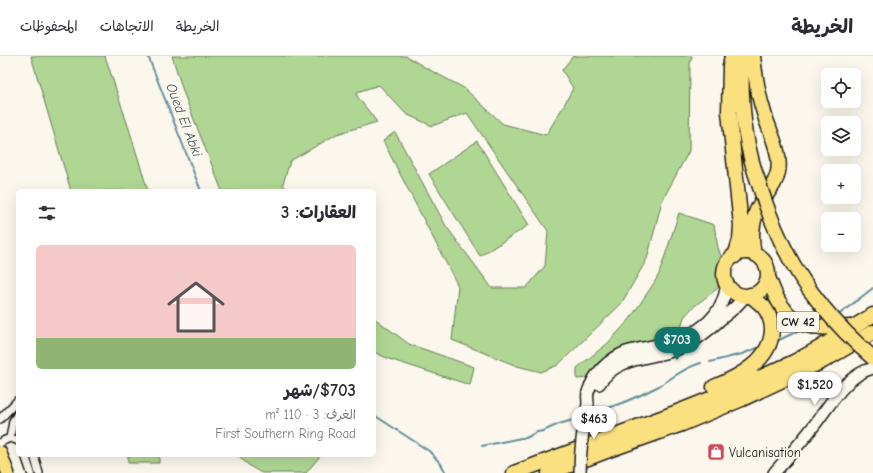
<!DOCTYPE html>
<html lang="ar">
<head>
<meta charset="utf-8">
<style>
  body { margin:0; font-family:"Comic Neue","Playpen Sans Arabic",sans-serif; background:#f2f2f3; color:#2b2b33; direction:rtl; height:100vh; display:flex; flex-direction:column; font-size:15px; white-space:nowrap }
  * { box-sizing:border-box; margin:0 }
  p { font-size:13px; color:#7c7c81 }
  .icon { flex:none; width:22px; height:22px; fill:none; stroke:currentColor; stroke-width:2; stroke-linecap:round; stroke-linejoin:round }
  .map { position:relative; flex:1; overflow:hidden; direction:ltr }
  .panel { position:absolute; left:16px; top:133px; width:360px; height:268px; display:flex; flex-direction:column; background:#fff; border-radius:6px; box-shadow:0 4px 16px #0002; direction:rtl }
  .panel>* { flex:none }
  .fabs { position:absolute; left:821px; top:12px; display:grid; gap:8px }
  .fabs a { display:grid; place-items:center; width:40px; height:40px; border-radius:6px; background:#fff; box-shadow:0 4px 16px #0002; font-size:20px }
  .price { position:absolute; translate:-50% -34px; padding:0 9px; border-radius:14px; background:#fff; color:#222; font-size:13px; line-height:26px; filter:drop-shadow(0 1px 2px #0008) }
  .price::after { content:''; position:absolute; left:50%; top:24px; width:12px; height:9px; margin-left:-6px; background:inherit; clip-path:polygon(0 0,100% 0,50% 100%) }
  .price.active { background:#0f766e; color:#fff }
  ul { padding:0; list-style:none }
  li { display:grid; align-content:center; gap:8px; height:212px; padding:0 20px }
  li+li { border-top:1px solid #e1e1e2 }
  li span { display:grid; place-items:center; height:124px; border-radius:6px; color:#555 }
  li>.icon { margin-inline-start:auto }
  span .icon { width:72px; height:72px; fill:#fffc; stroke-width:1 }
  li b { font-size:17px }
  h2 { display:flex; justify-content:space-between; align-items:center; height:48px; padding:0 20px; font-size:17px }
  header { display:flex; align-items:center; gap:24px; box-sizing:border-box; height:56px; padding:0 20px; background:#fff; border-bottom:1px solid #e1e1e2 }
  header strong { font-size:19px }
  nav { display:flex; gap:22px; margin-inline-start:auto; font-size:14px }
  .map>svg:first-child { display:block }
  .green { fill:#afd793; stroke:#667a58 }
  .lines { fill:none; stroke-linecap:round; stroke-linejoin:round }
  .stream { stroke:#618f9b; stroke-width:2 }
  .street-casing { stroke:#1c1c1c; stroke-width:10 }
  .secondary-casing { stroke:#1c1c1c; stroke-width:14 }
  .primary-casing { stroke:#1c1c1c; stroke-width:15 }
  .highway-casing { stroke:#1c1c1c; stroke-width:17 }
  .street { stroke:#fbf7ec; stroke-width:7 }
  .secondary { stroke:#fbf7ec; stroke-width:11 }
  .primary { stroke:#fbe080; stroke-width:12 }
  .highway { stroke:#fbe080; stroke-width:14 }
  .secondary-bridge-casing { stroke:#1c1c1c; stroke-width:14; stroke-linecap:butt }
  .highway-bridge-casing { stroke:#1c1c1c; stroke-width:17; stroke-linecap:butt }
  .secondary-bridge { stroke:#fbf7ec; stroke-width:11 }
  .highway-bridge { stroke:#fbe080; stroke-width:14 }
  .labels { text-anchor:middle; dominant-baseline:central; stroke-width:4; stroke-linejoin:round; paint-order:stroke }
  .shield { fill:#fbf7ec; stroke:#5f5e5a; stroke-width:1 }
  .shield-label { font-size:12px; font-weight:bold; fill:#1c1c1c }
  .poi-label { font-size:13px; fill:#1c1c1c; stroke:#fbf7ec; text-anchor:start }
  .water-label { font-size:14px; font-style:italic; fill:#3e555b; stroke:#fbf7ec }
</style>
</head>
<body>
<header>
<strong>الخريطة</strong>
<nav><a>الخريطة</a><a>الاتجاهات</a><a>المحفوظات</a></nav>
</header>
<div class="map">
<svg width="873" height="417" viewBox="0 0 873 417">
  <rect width="100%" height="100%" fill="#fbf7ec"/>
  <filter id="ink" filterUnits="userSpaceOnUse"><feTurbulence type="fractalNoise" baseFrequency=".025" numOctaves="2"/><feDisplacementMap in="SourceGraphic" scale="8" xChannelSelector="R" yChannelSelector="G"/><feConvolveMatrix kernelMatrix="1 2 1 2 8 2 1 2 1" color-interpolation-filters="sRGB"/></filter>
  <g filter="url(#ink)">
    <path class="green" d="M31 0H105L130 76 148 135H71Z
      M172 0H406L426 12 464 32 503 68 546 79 563 51 573 32 562 14 573 0H692L690 8 689 95 662 145 647 203 621 248 558 309 541 316 517 310 452 284 458 230 383 85 395 76 446 170 492 232H526L545 210 548 175 467 57 432 70 406 58 379 29 357 36V40L377 66 337 78 290 105 283 128 287 135H222L184 38Z
      M477 85 529 169 480 200 429 118Z
      M679 157 714 169 718 192 725 210 720 219 718 232 692 252 684 261 681 272 666 283 593 316 588 322 577 323V312L608 287 630 263 654 227 659 218Z
      M374 262 409 288 474 311 470 329 389 303 374 296Z
      M128 399H159V407H128Z
      M238 399H321L306 417H262C253 413 244 406 238 399Z"/>
    <g class="lines">
      <path class="stream" d="M148 0 201 135
        M837 260 873 232
        M775 286 802 273
        M710 306 742 298 760 291
        M590 358C613 351 636 342 657 331 672 323 684 311 701 307
        M374 359 429 395 441 408 446 417
        M482 390 521 382H526L537 376 543 375 559 368 580 362"/>
      <defs>
        <path id="street" d="M0 363 18 344
          M10 382 13 365 18 357
          M0 387C7 383 10 380 18 385
          M25 399 31 417
          M34 399 39 417"/>
        <path id="secondary" d="M599 328C618 299 650 304 678 293 695 286 708 275 721 263 730 256 739 249 745 240
          M588 348C588 344 587 340 588 336 594 317 609 303 626 296 661 287 702 285 721 249 724 242 726 235 727 228
          M774 417C787 402 800 388 812 372 830 350 844 320 873 312"/>
        <path id="primary" d="M0 396 8 417"/>
        <path id="highway" d="M732 0 730 10 729 56 741 169 740 184 735 200
          M742 0C740 43 744 87 759 128
          M753 0C755 19 758 39 764 57 769 75 782 97 778 116 776 128 768 135 762 145 752 160 750 180 754 198
          M724 218a22 22 0 1 1 44 0a22 22 0 1 1-44 0Z
          M768 221C772 231 775 241 781 249 797 275 824 272 850 271
          M714 331C738 321 771 305 772 274 772 266 769 258 764 251 760 247 755 243 750 239
          M514 417 680 355 738 332 796 305 818 293 873 259
          M549 417 609 394 682 368 742 343 823 305 873 276"/>
      </defs>
      <use href="#street" class="street-casing"/>
      <use href="#secondary" class="secondary-casing"/>
      <use href="#primary" class="primary-casing"/>
      <use href="#highway" class="highway-casing"/>
      <use href="#street" class="street"/>
      <use href="#secondary" class="secondary"/>
      <use href="#primary" class="primary"/>
      <use href="#highway" class="highway"/>
      <defs>
        <path id="secondary-bridge" d="M580 417C580 394 583 371 588 348"/>
        <path id="highway-bridge" d="M759 128C765 147 772 166 781 185 802 231 835 269 873 302"/>
      </defs>
      <use href="#secondary-bridge" class="secondary-bridge-casing"/>
      <use href="#highway-bridge" class="highway-bridge-casing"/>
      <use href="#secondary-bridge" class="secondary-bridge"/>
      <use href="#highway-bridge" class="highway-bridge"/>
    </g>
  </g>
  <defs>
    <symbol id="shop-square" viewBox="-11 -11 22 22"><rect x="-9" y="-9" width="18" height="18" rx="4" fill="#d1495b" stroke="#fbf7ec"/><path d="M-5-2.5h2.3a2.7 3.5 0 0 1 5.4 0H5L5.5 6h-11ZM-1.5-2.5h3a1.5 2.3 0 0 0-3 0Z" fill="#fff"/></symbol>
  </defs>
  <g fill-rule="evenodd">
    <use href="#shop-square" x="706" y="386" width="20" height="20"/>
  </g>
  <g class="labels">
    <rect class="shield" x="777" y="256" width="42" height="20" rx="3"/>
    <g class="shield-label">
      <text x="798" y="266">CW 42</text>
    </g>
    <g class="poi-label">
      <text x="729" y="396">Vulcanisation</text>
    </g>
    <g class="water-label">
      <text transform="translate(184 64) rotate(69)">Oued El Abki</text>
    </g>
  </g>
</svg>
<div class="fabs">
<a><svg class="icon" aria-label="locate" viewBox="0 0 24 24"><circle cx="12" cy="12" r="6"/><path d="M12 2v4M12 18v4M2 12h4M18 12h4"/></svg></a>
<a><svg class="icon" aria-label="layers" viewBox="0 0 24 24"><path d="M12 4l9 5-9 5-9-5zM3 14l9 5 9-5"/></svg></a>
<a>+</a>
<a>−</a>
</div>
<b class="price active" style="left:677px;top:305px">$703</b>
<b class="price" style="left:815px;top:350px">$1,520</b>
<b class="price" style="left:594px;top:384px">$463</b>
<section class="panel">
<h2>العقارات: 3<svg class="icon" aria-label="filters" viewBox="0 0 24 24"><path d="M4 7h16M4 17h16"/><circle cx="9" cy="7" r="2"/><circle cx="15" cy="17" r="2"/></svg></h2>
<ul>
<li><span style="background:linear-gradient(#f6c9c9 75%,#8fb573 0)"><svg class="icon" aria-label="home" viewBox="0 0 24 24"><path d="M3 11l9-7 9 7M6 9v11h12V9"/></svg></span><div><b>$703/شهر</b><p>الغرف: 3 · 110 m²</p><p>First Southern Ring Road</p></div></li>
</ul>
</section>
</div>
</body>
</html>
